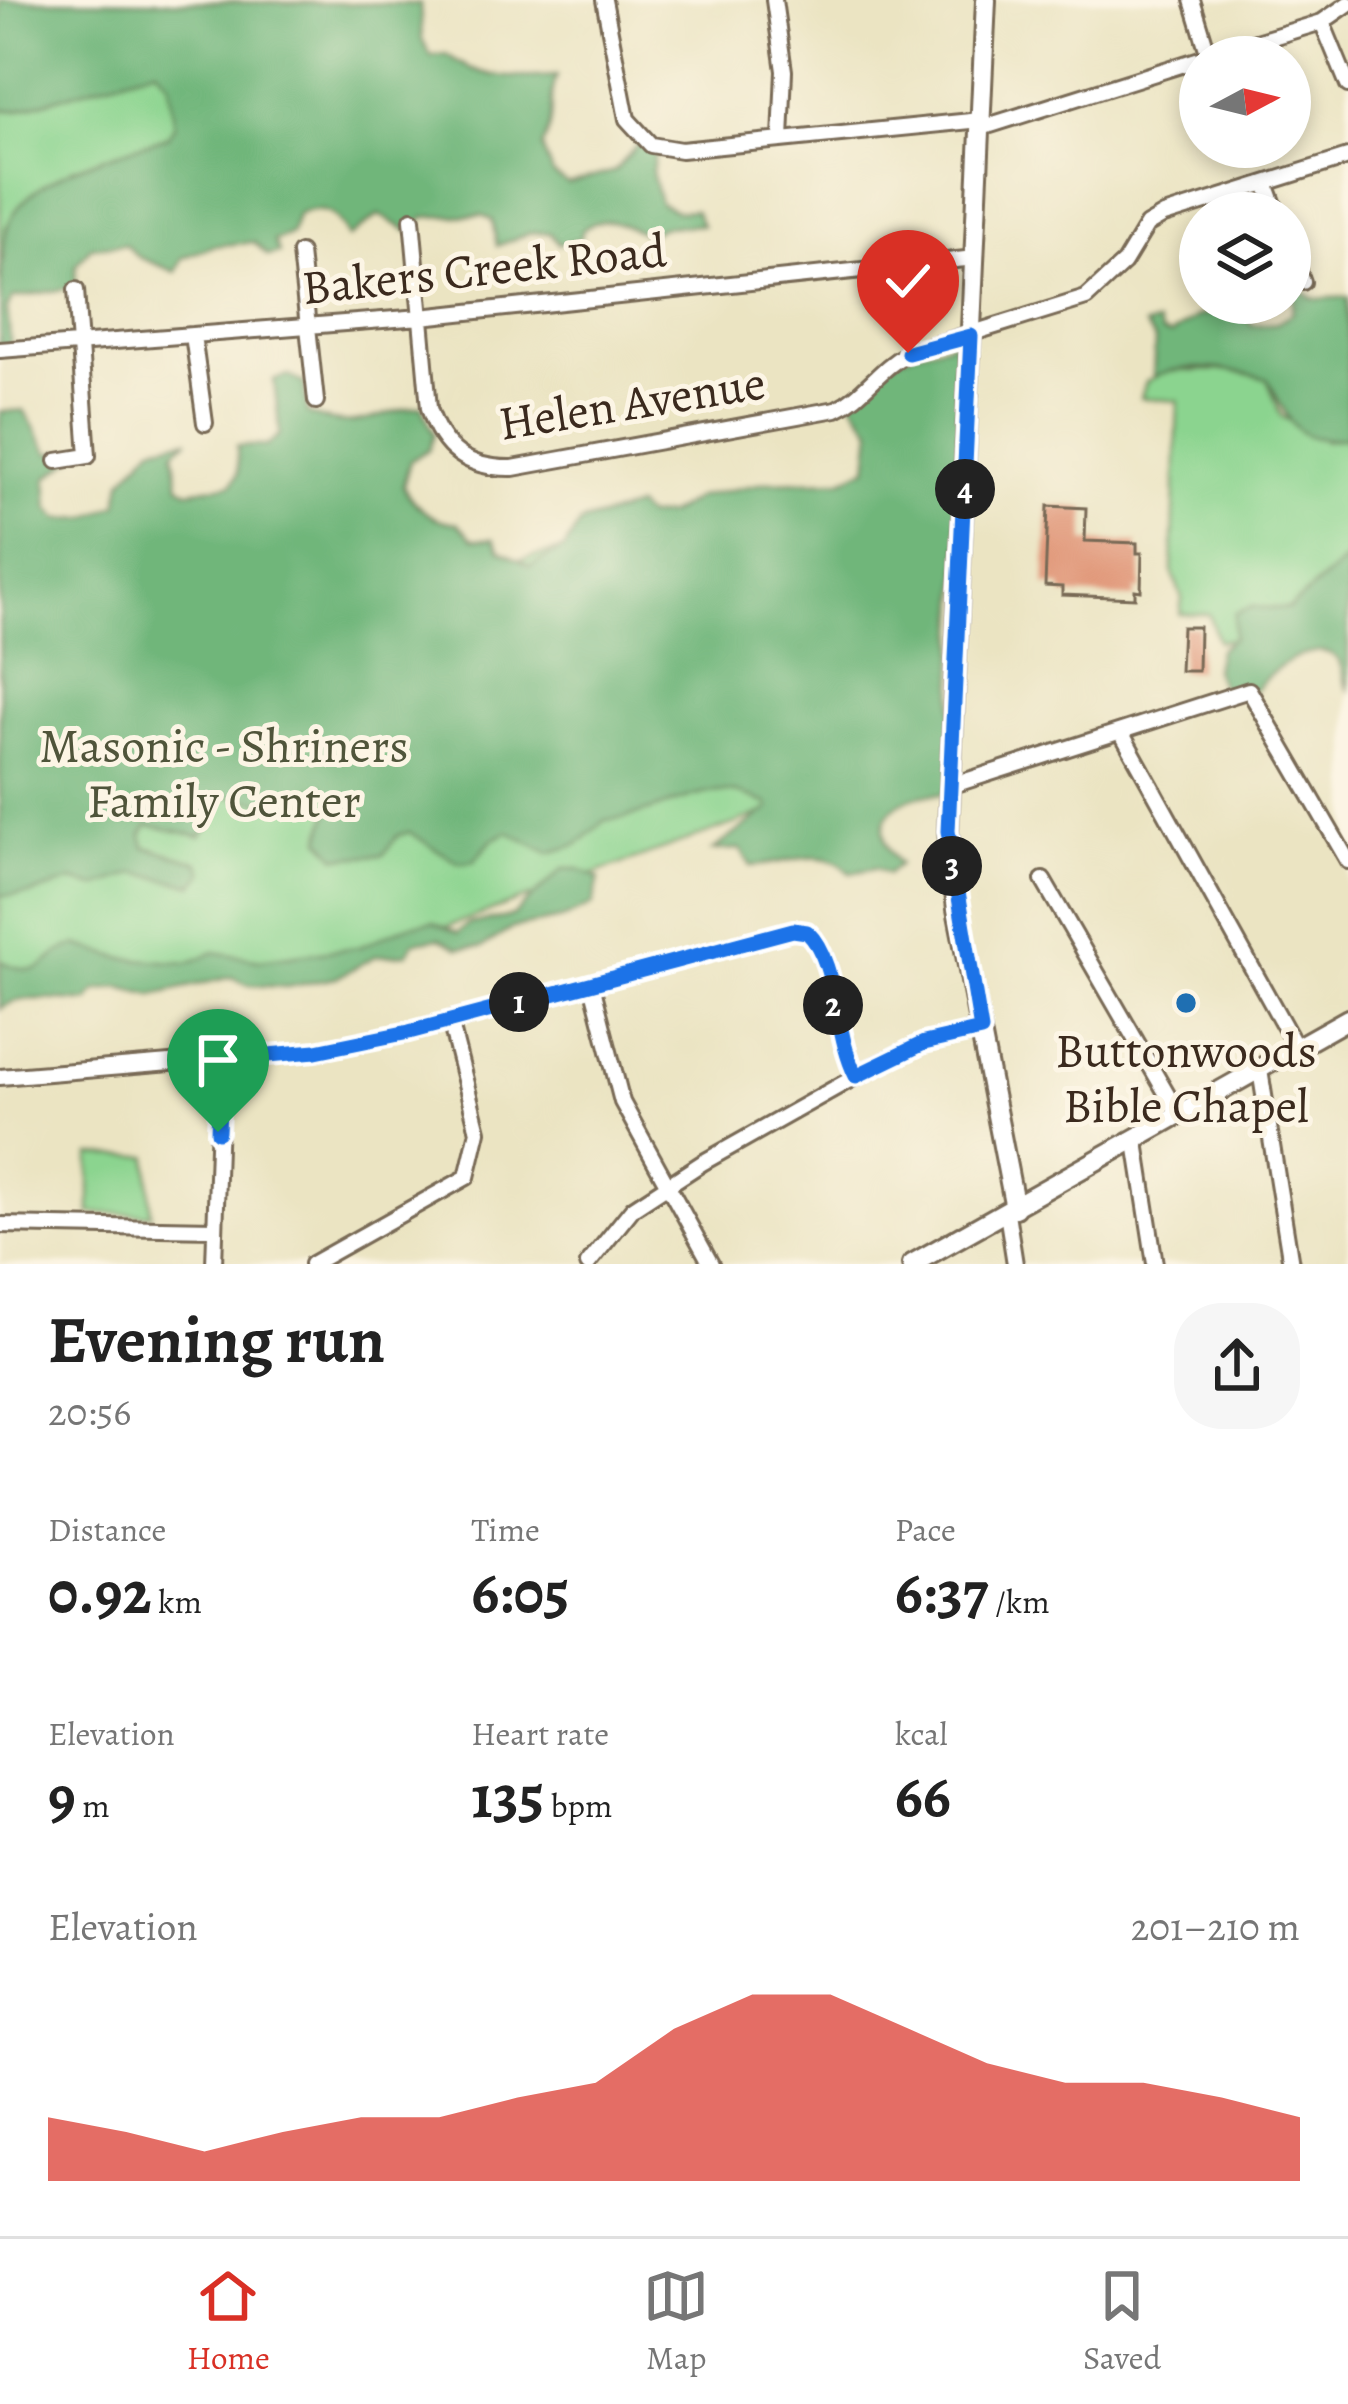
<!DOCTYPE html>
<html lang="en">
<head>
<meta charset="utf-8">
<style>
  body { margin:0; font-family:Alegreya,serif; background:#f6f6f6; color:#222; height:100vh; display:flex; flex-direction:column; font-size:45px; white-space:nowrap }
  * { box-sizing:border-box; margin:0 }
  p { font-size:39px; color:#767676 }
  .icon { flex:none; width:66px; height:66px; fill:none; stroke:currentColor; stroke-width:2; stroke-linecap:round; stroke-linejoin:round }
  .map { position:relative; height:1264px; overflow:hidden }
  .panel { display:flex; flex-direction:column; background:#fff; flex:1 }
  .panel>* { flex:none }
  .needle { width:78px; rotate:83deg }
  .fabs { position:absolute; left:1179px; top:36px; display:grid; gap:24px }
  .fabs a { display:grid; place-items:center; width:132px; height:132px; border-radius:50%; background:#fff; box-shadow:0 6px 18px #0003; font-size:60px }
  .pin { position:absolute; display:grid; place-items:center; width:102px; height:102px; color:#fff; margin:-123px -51px; border-radius:50% 50% 50% 0; rotate:-45deg; box-shadow:0 0 12px #0007 }
  .pin .icon { rotate:45deg }
  .km { position:absolute; width:60px; height:60px; margin:-30px; border-radius:50%; background:#222; color:#fff; font-size:33px; line-height:60px; text-align:center }
  .round { display:grid; place-items:center; flex:none; width:126px; height:126px; border-radius:48px; background:#f6f6f6 }
  .overview { display:flex; align-items:center; justify-content:space-between; height:204px; padding:0 48px }
  h1 { font-size:66px; font-weight:600; line-height:90px }
  .stats { display:grid; grid-template-columns:repeat(3,1fr); gap:18px; height:204px; padding:12px 48px }
  .stats div { display:grid; align-content:center }
  .stats b { font-size:60px; font-weight:600 }
  .stats small { font-size:33px; font-weight:400 }
  .stats p { font-size:33px }
  .chart { height:336px; padding:24px 48px }
  .chart p { display:flex; justify-content:space-between }
  .chart svg { width:100%; height:216px; margin-top:12px; fill:#d93025; opacity:.7 }
  .tabs { display:flex; justify-content:space-around; align-items:center; height:168px; border-top:3px solid #e0e0e0; background:#fff; font-size:33px; color:#767676 }
  .tabs a { display:grid; justify-items:center; gap:6px }
  .tabs .on { color:#d93025 }
  .map>svg:first-child { display:block }
</style>
</head>
<body>
<div class="map">
<svg width="1348" height="1264" viewBox="0 0 1348 1264">
  <rect width="100%" height="100%" fill="#fcf5e5"/>
  <filter id="ink" filterUnits="userSpaceOnUse"><feTurbulence type="fractalNoise" baseFrequency=".00833" numOctaves="2"/><feDisplacementMap in="SourceGraphic" scale="24" xChannelSelector="R" yChannelSelector="G"/><feConvolveMatrix kernelMatrix="1 2 1 2 8 2 1 2 1" color-interpolation-filters="sRGB"/></filter>
  <filter id="wash" filterUnits="userSpaceOnUse"><feTurbulence type="fractalNoise" baseFrequency=".004" numOctaves="4" result="noise"/><feDisplacementMap in="SourceGraphic" scale="48" xChannelSelector="R" yChannelSelector="G"/><feGaussianBlur stdDeviation="2.7" result="paint"/><feColorMatrix in="noise" values="0 0 0 0 0 0 0 0 0 0 0 0 0 0 0 0 0 1.4 0 .05"/><feComposite in="paint" operator="in"/></filter>
  <g filter="url(#wash)">
    <rect width="100%" height="100%" fill="#ebe4c2"/>
    <path fill="#8bd48f" stroke="#637f56" stroke-width="3" d="M 156,67 L 169,83 L 175,126 L 167,137 L 72,169 L 6,227 L 0,282 L 0,110 L 18,110 Z
      M 1238,370 L 1267,379 L 1281,416 L 1325,441 L 1348,437 L 1348,558 L 1289,609 L 1252,607 L 1233,639 L 1218,641 L 1209,614 L 1180,614 L 1182,598 L 1172,571 L 1178,401 L 1141,398 L 1146,382 L 1166,371 Z
      M 956,461 L 940,750 L 329,969 L 0,996 L 0,542 L 434,579 Z
      M 90,1155 L 148,1156 L 151,1214 L 90,1213 Z"/>
    <path fill="#70b67a" stroke="#56704c" stroke-width="3" d="M 0,0 L 420,4 L 422,39 L 431,56 L 446,54 C 481,80 514,79 557,76 C 546,103 559,115 542,147 L 552,174 L 568,184 L 615,171 L 639,143 L 655,152 L 652,172 L 660,203 L 676,211 L 695,210 L 702,225 L 661,227 L 648,235 C 625,226 608,212 583,229 L 580,239 L 559,244 L 550,233 L 532,232 L 497,246 L 492,220 L 482,215 L 424,217 L 410,232 L 379,215 L 348,238 C 336,213 325,204 297,215 L 291,235 L 274,241 L 279,253 L 268,256 L 254,242 L 213,246 L 182,258 L 176,272 L 138,257 L 125,244 L 91,247 L 76,265 L 75,287 L 13,298 L 7,308 L 11,351 L 0,353 C 0,325 0,248 8,225 C 28,173 120,153 167,137 L 175,126 L 169,83 L 156,68 L 18,110 L 0,110 Z
      M 1295,285 L 1314,299 L 1348,297 L 1348,437 C 1290,447 1290,417 1267,379 C 1234,369 1185,361 1153,377 L 1155,340 L 1145,326 L 1158,323 L 1162,333 L 1171,335 L 1198,316 L 1240,309 L 1252,325 L 1277,323 L 1292,313 Z
      M 969,338 L 949,795 C 903,788 860,819 899,864 L 888,874 L 876,868 L 850,873 C 825,843 782,866 751,866 L 740,849 L 713,850 L 770,808 L 767,803 C 755,799 741,793 729,792 C 696,788 644,819 605,820 L 577,845 L 549,853 L 508,832 L 492,840 L 474,861 L 459,863 L 409,832 L 398,835 L 383,855 L 337,857 L 321,839 L 333,798 L 322,785 L 275,805 L 219,794 L 213,821 L 200,836 L 148,825 L 142,835 L 145,847 L 199,862 L 204,873 L 194,885 L 136,873 L 96,887 L 72,881 L 31,894 L 0,896 L 0,412 L 24,410 L 49,453 L 85,450 L 47,478 L 49,508 L 59,519 L 87,518 L 118,504 L 122,481 L 153,446 L 189,439 L 174,451 L 179,485 L 189,491 L 232,484 L 238,474 L 237,446 L 267,446 L 280,434 L 274,380 L 289,376 L 304,383 L 307,413 C 358,435 372,413 422,406 L 434,435 L 429,449 L 410,461 L 403,486 C 415,508 432,521 457,523 L 473,539 L 494,539 L 500,550 L 530,566 L 564,549 L 580,523 L 636,507 L 645,516 L 668,515 L 698,497 L 768,482 L 842,480 L 868,467 L 872,429 L 851,400 C 883,352 917,352 969,338 Z
      M 1348,558 L 1348,689 C 1342,681 1344,671 1339,662 C 1321,632 1265,674 1254,691 L 1225,696 L 1214,669 L 1218,650 L 1233,638 L 1235,613 L 1252,607 L 1289,609 Z
      M 579,869 L 599,878 L 593,905 L 562,919 L 513,928 L 482,947 L 458,948 L 440,938 L 414,942 L 407,954 L 376,956 L 336,978 L 287,987 L 249,985 L 231,977 L 153,995 L 119,987 L 96,991 L 88,1001 C 61,1003 23,991 0,1009 L 0,961 C 52,983 36,957 76,945 L 122,958 L 188,963 L 215,952 L 260,960 L 359,947 L 409,925 L 433,922 L 458,933 L 468,924 L 513,916 L 563,869 Z"/>
    <g id="blocks">
      <path fill="#de8e6e" d="M 1048,506 L 1086,508 L 1085,541 L 1137,543 L 1137,553 L 1142,553 L 1141,591 L 1135,590 L 1135,598 L 1062,595 L 1062,587 L 1045,586 Z
        M 1182,627 L 1199,627 L 1198,671 L 1180,671 Z"/>
    </g>
  </g>
  <g filter="url(#ink)">
    <use href="#blocks" fill-opacity="0" stroke="#796b57" stroke-width="3"/>
    <g fill="none" stroke-linecap="round" stroke-linejoin="round">
      <defs>
        <path id="minor" d="M 604,0 L 627,119 L 651,145 L 681,150 L 981,120
          M 774,0 L 784,71 L 781,139
          M 1192,0 L 1209,56
          M 1322,22 L 1348,85
          M 1206,57 L 1322,22 L 1348,4
          M 981,128 L 1200,59
          M 1267,186 L 1277,213
          M 412,219 L 429,408 C 442,450 468,469 513,468 L 836,409 C 864,396 878,369 908,353 L 1086,298 L 1124,263 L 1147,225 L 1164,215 L 1348,157
          M 1290,247 L 1303,282
          M 300,253 L 316,401
          M 193,335 L 205,423
          M 0,350 L 421,317 L 975,258
          M 57,461 L 88,456 L 76,290
          M 1121,732 L 1297,1049
          M 950,786 L 1249,690 L 1348,861
          M 1043,880 L 1180,1117
          M 592,985 L 622,1102 L 711,1264
          M 1260,1070 L 1291,1264
          M 0,1077 L 316,1051 L 409,1032 L 793,930 L 807,932 C 838,962 834,1034 856,1077
          M 1136,1142 L 1155,1264
          M 1007,1213 L 1015,1264
          M 0,1225 L 214,1229
          M 214,1264 L 221,1059
          M 312,1264 L 467,1177 L 478,1131 L 450,1021
          M 588,1264 L 633,1208 L 702,1163 L 878,1064 L 924,1043 L 981,1030"/>
        <path id="tertiary" d="M 986,0 L 948,831 L 957,909 L 1015,1208
          M 912,1264 L 1348,1019"/>
      </defs>
      <use href="#minor" stroke="#796b57" stroke-width="20"/>
      <use href="#tertiary" stroke="#796b57" stroke-width="24"/>
      <use href="#minor" stroke="#fff" stroke-width="14"/>
      <use href="#tertiary" stroke="#fff" stroke-width="18"/>
    </g>
  </g>
  <g fill="none" stroke-linecap="round" stroke-linejoin="round" filter="url(#ink)">
    <defs>
      <path id="route" d="M 218,1132 L 221,1059 L 316,1051 L 409,1032 L 793,930 L 807,932 C 838,961 834,1034 856,1076 L 924,1043 L 981,1030 L 948,831 L 971,336 L 908,353"/>
    </defs>
    <use href="#route" stroke="#fff" stroke-width="24"/>
    <use href="#route" stroke="#1a73e8" stroke-width="15"/>
  </g>
  <circle fill="#1f6fb2" stroke="#fcf5e5" stroke-width="4.5" cx="1186" cy="1003" r="12"/>
  <g text-anchor="middle" dominant-baseline="central" stroke-width="10" stroke-linejoin="round" paint-order="stroke">
    <g font-size="48" fill="#3b2a1e" stroke="#fcf5e5">
      <text transform="translate(484 269) rotate(-6)">Bakers Creek Road</text>
      <text transform="translate(632 403) rotate(-9)">Helen Avenue</text>
    </g>
    <g font-size="48" fill="#4f543a" stroke="#fcf5e5">
      <text x="224" y="746">Masonic - Shriners<tspan x="224" dy="55">Family Center</tspan></text>
    </g>
    <g font-size="48" fill="#3b2a1e" stroke="#fcf5e5">
      <text x="1186" y="1051">Buttonwoods<tspan x="1186" dy="55">Bible Chapel</tspan></text>
    </g>
  </g>
</svg>
<div class="fabs">
<a><svg class="needle" viewBox="-14 -14 28 28"><path d="M0-13l5 13h-10z" fill="#e53935"/><path d="M0 13l5-13h-10z" fill="#767676"/></svg></a>
<a><svg class="icon" aria-label="layers" viewBox="0 0 24 24"><path d="M12 4l9 5-9 5-9-5zM3 14l9 5 9-5"/></svg></a>
</div>
<div class="pin" style="left:218px;top:1132px;background:#1e9e55"><svg class="icon" aria-label="arrive" viewBox="0 0 24 24"><path d="M6 21V4h12l-3 4 3 4H6"/></svg></div>
<div class="pin" style="left:908px;top:353px;background:#d93025"><svg class="icon" aria-label="check" viewBox="0 0 24 24"><path d="M5 12l5 5 9-10"/></svg></div>
<b class="km" style="left:519px;top:1002px">1</b>
<b class="km" style="left:833px;top:1005px">2</b>
<b class="km" style="left:952px;top:866px">3</b>
<b class="km" style="left:965px;top:489px">4</b>
</div>
<section class="panel">
<div class="overview"><div><h1>Evening run</h1><p>20:56</p></div><a class="round"><svg class="icon" aria-label="share" viewBox="0 0 24 24"><path d="M12 15V3M7 8l5-5 5 5M5 13v7h14v-7"/></svg></a></div>
<div class="stats">
<div><p>Distance</p><b>0.92<small> km</small></b></div>
<div><p>Time</p><b>6:05</b></div>
<div><p>Pace</p><b>6:37<small> /km</small></b></div>
</div>
<div class="stats">
<div><p>Elevation</p><b>9<small> m</small></b></div>
<div><p>Heart rate</p><b>135<small> bpm</small></b></div>
<div><p>kcal</p><b>66</b></div>
</div>
<div class="chart"><p><span>Elevation</span>201–210 m</p>
<svg viewBox="0 0 160 44" preserveAspectRatio="none"><path d="M0 44V31L10 34L20 38L30 34L40 31L50 31L60 27L70 24L80 13L90 6L100 6L110 13L120 20L130 24L140 24L150 27L160 31V44z"/></svg>
</div>
</section>
<nav class="tabs">
<a class="on"><svg class="icon" aria-label="home" viewBox="0 0 24 24"><path d="M3 11l9-7 9 7M6 9v11h12V9"/></svg>Home</a>
<a><svg class="icon" aria-label="map" viewBox="0 0 24 24"><path d="M3 6l6-2 6 2 6-2v14l-6 2-6-2-6 2zM9 4v14M15 6v14"/></svg>Map</a>
<a><svg class="icon" aria-label="saved" viewBox="0 0 24 24"><path d="M7 4h10v16l-5-4-5 4z"/></svg>Saved</a>
</nav>
</body>
</html>
